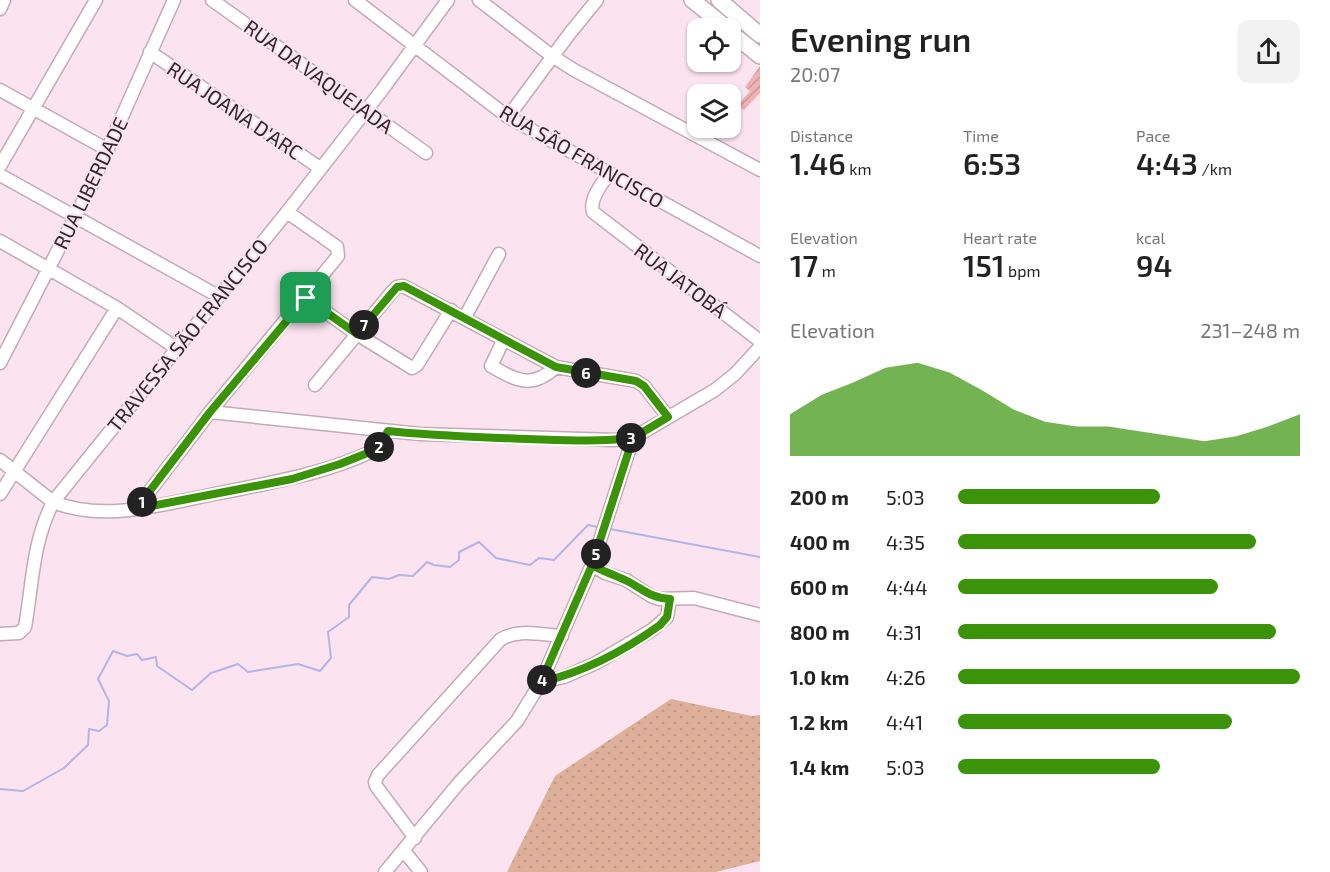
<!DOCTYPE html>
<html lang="en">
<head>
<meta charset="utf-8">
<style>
  body { margin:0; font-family:"Exo 2",sans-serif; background:#f2f2f2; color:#222; height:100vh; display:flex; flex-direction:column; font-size:22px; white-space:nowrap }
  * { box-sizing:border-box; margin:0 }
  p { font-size:20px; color:#767676 }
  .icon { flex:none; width:33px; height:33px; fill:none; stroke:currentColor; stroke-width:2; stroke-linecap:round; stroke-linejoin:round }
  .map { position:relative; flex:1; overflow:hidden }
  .side { display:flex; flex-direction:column; background:#fff; width:570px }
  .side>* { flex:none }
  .controls { position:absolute; left:687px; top:18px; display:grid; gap:12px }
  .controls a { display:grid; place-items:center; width:54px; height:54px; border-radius:12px; background:#fff; box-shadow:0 2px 4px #0004; font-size:30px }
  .pin { position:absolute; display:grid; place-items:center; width:51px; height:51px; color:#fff; margin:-26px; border-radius:12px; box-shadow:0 3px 9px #0006 }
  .km { position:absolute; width:30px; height:30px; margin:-15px; border-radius:50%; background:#222; color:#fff; font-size:16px; line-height:30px; text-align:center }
  .round { display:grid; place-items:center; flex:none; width:63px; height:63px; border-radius:12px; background:#f2f2f2 }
  .headline { display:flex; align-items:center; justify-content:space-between; height:102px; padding:0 30px }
  h1 { font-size:33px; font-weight:600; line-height:45px }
  .stats { display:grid; grid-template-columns:repeat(3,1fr); gap:9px; height:102px; padding:6px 30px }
  .stats div { display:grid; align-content:center }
  .stats b { font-size:30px; font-weight:600 }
  .stats small { font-size:16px; font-weight:400 }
  .stats p { font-size:16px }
  .chart { height:168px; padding:12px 30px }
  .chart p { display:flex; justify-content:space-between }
  .chart svg { width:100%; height:108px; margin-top:6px; fill:#3a9308; opacity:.7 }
  ul { padding:0 30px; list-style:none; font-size:20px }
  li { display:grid; grid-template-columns:96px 72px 1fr; align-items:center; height:45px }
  li i { height:15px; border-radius:8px; background:#3a9308 }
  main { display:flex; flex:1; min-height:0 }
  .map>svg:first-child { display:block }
</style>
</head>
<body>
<main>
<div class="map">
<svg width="760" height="872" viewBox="0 0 760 872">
  <defs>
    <pattern id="grass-dots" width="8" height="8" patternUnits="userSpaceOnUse" patternTransform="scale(1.5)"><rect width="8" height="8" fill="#deb09a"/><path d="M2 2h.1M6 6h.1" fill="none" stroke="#bf9785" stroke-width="1.8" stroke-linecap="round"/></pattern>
    <pattern id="building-hatch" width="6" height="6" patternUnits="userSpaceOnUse" patternTransform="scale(1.5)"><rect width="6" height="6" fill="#edb1b3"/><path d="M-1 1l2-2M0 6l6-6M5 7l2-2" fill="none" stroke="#cc989a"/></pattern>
  </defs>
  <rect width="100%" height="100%" fill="#fbe3ef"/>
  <path fill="url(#grass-dots)" d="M 671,699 L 752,716 L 760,715 L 760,861 L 716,872 L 507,872 L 555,776 Z"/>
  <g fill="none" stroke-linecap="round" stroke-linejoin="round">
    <path stroke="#b4b4e7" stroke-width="2" d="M 610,529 L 760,557
      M 0,789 L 23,791 L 64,768 L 88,745 L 89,729 L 99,731 L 107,725 L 109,701 L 98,679 L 113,651 L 127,656 L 137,654 L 142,660 L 156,657 L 157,666 L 192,690 L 211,673 L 238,664 L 248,672 L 298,664 L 320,671 L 331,658 L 328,632 L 349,617 L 349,605 L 372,577 L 389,579 L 399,575 L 413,576 L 427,562 L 434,565 L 450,567 L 459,560 L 459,552 L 479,542 L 496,558 L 530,565 L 539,558 L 554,560 L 588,525 L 598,527"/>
  </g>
  <path fill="url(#building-hatch)" d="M 760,66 L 760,93 L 744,110 L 737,106 L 750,91 L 745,87 Z"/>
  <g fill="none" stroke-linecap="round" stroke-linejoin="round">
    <defs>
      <path id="minor" d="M 212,0 L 426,153
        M 355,0 L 508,117 L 760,256
        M 479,0 L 552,56 L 574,70 L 760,170
        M 0,9 L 4,0
        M 150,52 L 320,168
        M 0,90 L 108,150
        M 508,117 L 570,33 L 597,0
        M 0,166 L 96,0
        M 609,173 C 602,184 589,199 593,212 L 760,341
        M 0,175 L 218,296
        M 0,241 L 117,308 L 176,348
        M 306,298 L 357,334 L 412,368 L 417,365 L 451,310
        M 465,317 L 499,254
        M 503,341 L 491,366 C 516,380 531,390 556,367
        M 0,363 L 92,184 L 174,0
        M 315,385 L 391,293 L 397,287 L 403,286 L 556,367 L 636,381 L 644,386 L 668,417
        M 210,412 L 420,434 L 615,440 L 633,438 L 715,390 L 735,374 L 760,347
        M 633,438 L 592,565 L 605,573 L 626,580 L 651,596 L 659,599 L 694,598 L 760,615
        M 0,460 L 53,502 C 106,523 166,503 220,493 C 273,482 325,474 375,450 L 382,442 L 388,431
        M 0,494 L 117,308
        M 136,509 L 210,412 L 338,256 L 337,247 L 287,212
        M 0,634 L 19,633 L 25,627 C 33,582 32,544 53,502 L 287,212 L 382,90 L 448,0
        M 541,682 L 564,677 L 596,663 L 652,630 L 667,617 L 670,599
        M 415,838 L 376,786 L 375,782 L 378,775 L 500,640 C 517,628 542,635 562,636
        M 404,851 L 421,872
        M 385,872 L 458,784 L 517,721 L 541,682 L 592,565"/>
      <path id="major" d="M 692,0 L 727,28
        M 719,0 L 760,35
        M 730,32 L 760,56"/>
    </defs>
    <use href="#minor" stroke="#c1abb6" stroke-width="15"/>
    <use href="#major" stroke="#c1abb6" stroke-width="18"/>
    <use href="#minor" stroke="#fff" stroke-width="12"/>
    <use href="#major" stroke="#fff" stroke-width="15"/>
  </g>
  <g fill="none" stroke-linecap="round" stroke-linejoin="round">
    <defs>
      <path id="route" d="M 306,298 L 210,412 L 136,509 L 292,479 L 340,464 L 375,450 L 382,442 L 388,431 C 434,436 480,437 527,439 C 562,440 598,442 633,438 L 592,565 L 541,682 C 584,672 624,651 660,625 L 667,617 L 670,599 C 650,598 643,589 627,581 C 615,575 604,572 592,565 L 633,438 L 668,417 L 644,386 L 636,381 L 556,367 L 404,286 L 397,287 L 357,334 L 306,298"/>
    </defs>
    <use href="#route" stroke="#fff" stroke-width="12"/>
    <use href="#route" stroke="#3a9308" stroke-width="8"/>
  </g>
  <g text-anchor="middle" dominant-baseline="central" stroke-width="4.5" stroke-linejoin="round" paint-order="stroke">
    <g font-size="20" fill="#2e262a" stroke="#fbe3ef">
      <text transform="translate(319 76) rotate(36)">RUA DA VAQUEJADA</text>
      <text transform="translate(235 110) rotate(34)">RUA JOANA D'ARC</text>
      <text transform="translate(582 156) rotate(30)">RUA SÃO FRANCISCO</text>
      <text transform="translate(90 183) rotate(-64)">RUA LIBERDADE</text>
      <text transform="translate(681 280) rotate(37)">RUA JATOBÁ</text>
      <text transform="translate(187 335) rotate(-51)">TRAVESSA SÃO FRANCISCO</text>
    </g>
  </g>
</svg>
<div class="controls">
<a><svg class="icon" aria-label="locate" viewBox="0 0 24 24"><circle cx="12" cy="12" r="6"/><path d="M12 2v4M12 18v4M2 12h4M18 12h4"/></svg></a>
<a><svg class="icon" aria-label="layers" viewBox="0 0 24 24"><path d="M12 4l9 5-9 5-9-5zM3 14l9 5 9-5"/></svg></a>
</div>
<div class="pin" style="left:306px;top:298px;background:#1e9e55"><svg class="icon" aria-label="arrive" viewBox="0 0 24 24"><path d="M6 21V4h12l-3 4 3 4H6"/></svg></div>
<b class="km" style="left:142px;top:502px">1</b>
<b class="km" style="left:379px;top:447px">2</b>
<b class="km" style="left:631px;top:438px">3</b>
<b class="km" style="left:542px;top:680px">4</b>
<b class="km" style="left:596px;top:554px">5</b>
<b class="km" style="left:586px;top:373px">6</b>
<b class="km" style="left:364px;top:325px">7</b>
</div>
<section class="side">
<div class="headline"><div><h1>Evening run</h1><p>20:07</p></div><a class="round"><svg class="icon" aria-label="share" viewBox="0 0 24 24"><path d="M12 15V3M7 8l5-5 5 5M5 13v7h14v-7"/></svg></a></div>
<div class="stats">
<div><p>Distance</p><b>1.46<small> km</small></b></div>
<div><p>Time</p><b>6:53</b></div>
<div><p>Pace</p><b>4:43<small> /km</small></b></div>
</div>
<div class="stats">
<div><p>Elevation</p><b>17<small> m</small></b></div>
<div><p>Heart rate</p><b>151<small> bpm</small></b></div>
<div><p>kcal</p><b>94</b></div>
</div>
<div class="chart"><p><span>Elevation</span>231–248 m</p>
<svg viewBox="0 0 160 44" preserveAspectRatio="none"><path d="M0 44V27L10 19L20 14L30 8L40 6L50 10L60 17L70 25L80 30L90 32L100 32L110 34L120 36L130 38L140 36L150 32L160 27V44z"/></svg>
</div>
<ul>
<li><b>200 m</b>5:03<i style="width:59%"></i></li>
<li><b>400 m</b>4:35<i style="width:87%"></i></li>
<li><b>600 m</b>4:44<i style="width:76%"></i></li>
<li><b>800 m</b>4:31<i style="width:93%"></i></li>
<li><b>1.0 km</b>4:26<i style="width:100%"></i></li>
<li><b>1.2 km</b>4:41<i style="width:80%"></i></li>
<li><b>1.4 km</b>5:03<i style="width:59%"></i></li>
</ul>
</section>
</main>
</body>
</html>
